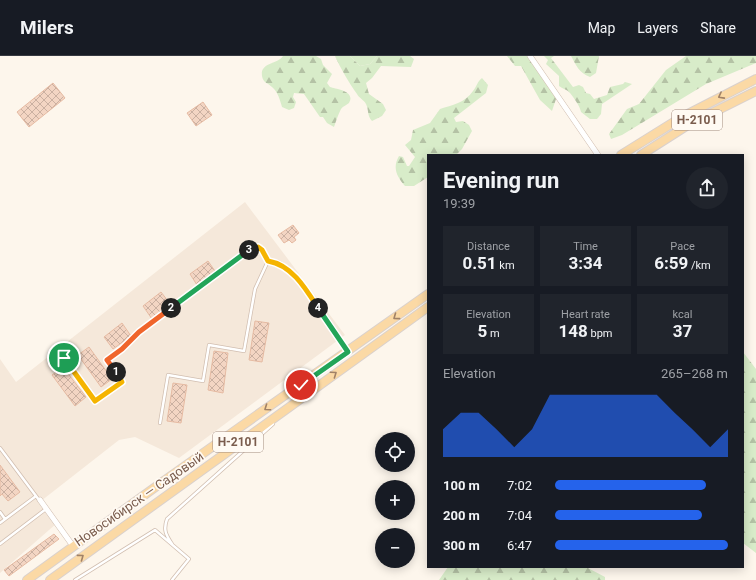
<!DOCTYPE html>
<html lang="en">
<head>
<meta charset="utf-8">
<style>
  body { margin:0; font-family:Roboto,sans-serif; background:#20242c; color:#f1f3f6; height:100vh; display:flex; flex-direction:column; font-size:15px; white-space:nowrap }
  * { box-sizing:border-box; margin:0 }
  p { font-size:13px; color:#9ea1a6 }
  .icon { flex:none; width:22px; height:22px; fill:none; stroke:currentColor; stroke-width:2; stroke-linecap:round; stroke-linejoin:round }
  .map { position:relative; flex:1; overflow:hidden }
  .details { position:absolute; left:427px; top:98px; width:317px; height:414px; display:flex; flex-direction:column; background:#171b24; border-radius:0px; box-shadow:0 2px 10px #0003 }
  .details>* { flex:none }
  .fabs { position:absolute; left:375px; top:376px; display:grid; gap:8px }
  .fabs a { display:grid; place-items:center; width:40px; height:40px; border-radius:50%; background:#171b24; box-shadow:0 2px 10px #0003; font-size:20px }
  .pin { position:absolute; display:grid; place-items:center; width:34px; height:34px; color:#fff; margin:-17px; border:2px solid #fff; border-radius:50%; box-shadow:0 1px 4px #0007 }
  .km { position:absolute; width:20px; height:20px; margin:-10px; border-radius:50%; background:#222; color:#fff; font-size:11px; line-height:20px; text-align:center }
  .round { display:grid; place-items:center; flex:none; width:42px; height:42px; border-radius:21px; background:#20242c }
  .summary { display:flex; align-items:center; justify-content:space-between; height:68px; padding:0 16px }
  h1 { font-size:22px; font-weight:700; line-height:30px }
  .figures { display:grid; grid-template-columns:repeat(3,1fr); gap:6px; height:68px; padding:4px 16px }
  .figures div { display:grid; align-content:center; border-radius:0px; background:#20242c; text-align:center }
  .figures b { font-size:17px; font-weight:700 }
  .figures small { font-size:11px; font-weight:400 }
  .figures p { font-size:11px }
  .chart { height:112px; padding:8px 16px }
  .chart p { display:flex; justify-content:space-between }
  .chart svg { width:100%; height:72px; margin-top:4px; fill:#2563eb; opacity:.7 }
  ul { padding:0 16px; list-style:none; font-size:13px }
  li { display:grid; grid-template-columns:64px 48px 1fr; align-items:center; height:30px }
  li i { height:10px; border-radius:5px; background:#2563eb }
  header { display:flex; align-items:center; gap:24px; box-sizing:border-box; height:56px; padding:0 20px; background:#171b24; border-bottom:1px solid #363941 }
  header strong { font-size:19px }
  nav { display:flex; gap:22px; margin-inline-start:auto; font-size:14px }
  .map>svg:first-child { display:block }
</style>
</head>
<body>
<header>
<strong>Milers</strong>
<nav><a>Map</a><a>Layers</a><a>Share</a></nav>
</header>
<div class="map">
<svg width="756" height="524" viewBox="0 0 756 524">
  <defs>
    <pattern id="forest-firs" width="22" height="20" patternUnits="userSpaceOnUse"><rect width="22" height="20" fill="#d8ecc9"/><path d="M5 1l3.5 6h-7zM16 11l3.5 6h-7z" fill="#b4c2a5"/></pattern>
    <pattern id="building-cross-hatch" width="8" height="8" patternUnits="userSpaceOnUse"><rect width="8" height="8" fill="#f3d5c3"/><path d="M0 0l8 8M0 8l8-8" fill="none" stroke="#cab0a1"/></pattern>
  </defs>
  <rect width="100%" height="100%" fill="#fdf6ec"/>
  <path fill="#f5e8da" d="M 245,146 L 345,279 L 179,402 L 135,381 L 119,384 L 41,445 L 57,467 L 0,517 L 0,303 L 16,326 Z"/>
  <path fill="#d8ecc9" d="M 350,0 L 377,0 L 370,8 L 360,10 Z"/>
  <path fill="url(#forest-firs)" d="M 283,0 L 316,0 L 321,3 L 323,9 L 332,18 L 327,27 L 330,31 C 336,33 356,35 349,47 C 347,49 343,50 341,53 C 338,59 336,65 334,71 L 327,67 L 323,61 L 320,61 L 304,38 L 294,37 L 293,41 L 296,46 L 294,52 L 289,54 L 282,51 C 280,44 278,36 272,31 C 268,27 263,27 262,20 C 260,6 277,9 283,0 Z
    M 335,0 L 350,0 L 360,10 L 370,8 L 377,0 L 410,0 L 414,3 L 411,11 L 381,10 L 372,22 L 366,27 L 369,38 L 383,48 L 386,54 L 382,60 L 372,65 C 367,60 369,54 366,48 C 364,44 359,42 357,38 C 349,27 341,13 335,0 Z
    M 507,0 L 527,0 L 532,5 L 557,40 L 552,55 L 540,44 L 521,10 L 515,10 Z
    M 544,0 L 554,0 L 551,2 L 573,31 L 579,29 L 583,31 L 586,37 L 590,38 L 594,43 L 607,39 L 610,31 L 623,28 L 625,26 L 632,28 L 602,48 L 601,58 L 597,63 L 590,63 L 581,56 C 580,50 574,42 570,37 C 568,34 563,33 559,30 L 559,20 L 546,8 L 548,4 Z
    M 571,0 L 599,0 L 596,17 L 590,21 C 579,17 576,9 571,0 Z
    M 686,0 L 756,0 L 756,7 L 706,28 L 622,79 L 611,83 L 609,78 L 627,53 L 639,48 L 666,14 Z
    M 482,22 L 488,29 L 486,37 L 454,62 L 456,66 L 463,65 L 469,69 L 472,75 L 462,93 L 456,99 L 428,99 L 428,121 L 414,130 L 405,130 C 397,121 392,112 399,100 L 403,101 L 407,110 L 409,110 L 415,101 L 405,89 L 411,84 L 413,74 L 430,67 L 440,53 C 452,49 465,47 473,35 C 477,30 477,26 482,22 Z
    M 743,296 L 756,313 L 756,497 L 743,487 Z
    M 448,511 L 586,511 L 605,521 L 605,524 L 439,524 Z"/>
  <path fill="url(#building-cross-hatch)" stroke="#e6bba3" d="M 53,27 L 65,42 L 29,71 L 17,56 Z
    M 203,46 L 212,59 L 196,70 L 187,57 Z
    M 293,169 L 299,177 L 294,181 L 296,184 L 292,187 L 289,184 L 284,187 L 278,179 Z
    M 208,205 L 215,215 L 197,229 L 190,218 Z
    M 161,236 L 171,249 L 152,263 L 143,250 Z
    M 255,265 L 269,267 L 262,306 L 249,304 Z
    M 122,267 L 131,280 L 113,293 L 104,281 Z
    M 89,291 L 112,323 L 101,331 L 78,299 Z
    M 214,295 L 228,297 L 223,337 L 208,334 Z
    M 63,311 L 86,341 L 75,350 L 52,319 Z
    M 173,327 L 187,329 L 181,367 L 167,365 Z
    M 0,409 L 20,436 L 8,445 L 2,438 L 0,440 Z
    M 54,478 L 59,483 L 9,520 L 4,514 Z"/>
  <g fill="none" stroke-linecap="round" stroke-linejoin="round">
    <defs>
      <path id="service" d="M 64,302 L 95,345 L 122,326 L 107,304 L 122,293 L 139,276 L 250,193 L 258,191 L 262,194 L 268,205 L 255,233 L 244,295 L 209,289 L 203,325 L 168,319 L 160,367
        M 0,392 L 39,444
        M 0,456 L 5,463
        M 0,467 L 36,440
        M 0,488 L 46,453
        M 172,488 C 166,479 163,474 167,463 L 273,368
        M 75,524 L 155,474 L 189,503 L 172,524"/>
      <path id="minor" d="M 530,0 L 598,99
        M 268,205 C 276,206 282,208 288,213 C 306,228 334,275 348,296
        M 40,444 L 73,490"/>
      <path id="primary" d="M 621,99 L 682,61 L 756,23
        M 641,99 L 688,69 L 756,35
        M 27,524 L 161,427 L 428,238
        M 50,524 L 428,251"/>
    </defs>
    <use href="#service" stroke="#d1beb0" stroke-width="4"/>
    <use href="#minor" stroke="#d1beb0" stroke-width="6"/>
    <use href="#primary" stroke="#dad1cd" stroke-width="10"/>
    <use href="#service" stroke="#fff" stroke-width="2.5"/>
    <use href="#minor" stroke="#fff" stroke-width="5"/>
    <use href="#primary" stroke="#fbd9a5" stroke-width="8"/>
  </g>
  <defs><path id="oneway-chevron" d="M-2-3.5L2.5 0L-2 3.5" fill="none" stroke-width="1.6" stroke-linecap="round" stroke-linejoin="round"/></defs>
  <g stroke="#a18267">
    <use href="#oneway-chevron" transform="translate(721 40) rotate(152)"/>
    <use href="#oneway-chevron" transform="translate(396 261) rotate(144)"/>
    <use href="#oneway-chevron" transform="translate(334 318) rotate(-35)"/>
    <use href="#oneway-chevron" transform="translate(267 352) rotate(145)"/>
    <use href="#oneway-chevron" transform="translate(81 501) rotate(-36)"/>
  </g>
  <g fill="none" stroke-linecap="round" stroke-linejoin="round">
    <defs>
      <path id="split-1" d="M 64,302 L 95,345 L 122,326 L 116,316"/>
      <path id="split-2" d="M 116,316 L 107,304 L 122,293 L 139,276 L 171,252"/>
      <path id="split-3" d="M 171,252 L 249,194"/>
      <path id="split-4" d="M 249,194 L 258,191 L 262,194 L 268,205 C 292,209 306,233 318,252"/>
      <path id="split-5" d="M 301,329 L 348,296 L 318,252"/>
    </defs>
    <use href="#split-1" stroke="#fff" stroke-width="8"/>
    <use href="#split-2" stroke="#fff" stroke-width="8"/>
    <use href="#split-3" stroke="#fff" stroke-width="8"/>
    <use href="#split-4" stroke="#fff" stroke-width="8"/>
    <use href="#split-5" stroke="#fff" stroke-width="8"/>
    <use href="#split-1" stroke="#f5b400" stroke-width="5"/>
    <use href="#split-2" stroke="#f0652b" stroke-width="5"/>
    <use href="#split-3" stroke="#22a559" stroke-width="5"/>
    <use href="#split-4" stroke="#f5b400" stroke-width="5"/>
    <use href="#split-5" stroke="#22a559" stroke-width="5"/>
  </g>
  <g text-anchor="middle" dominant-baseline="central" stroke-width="3.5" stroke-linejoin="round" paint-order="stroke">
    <g fill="#fffaf3" stroke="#a28b7f" stroke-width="1">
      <rect x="672" y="54" width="50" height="20" rx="3"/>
      <rect x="213" y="376" width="50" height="20" rx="3"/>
    </g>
    <g font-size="12" font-weight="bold" fill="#7a5c4d">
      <text x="697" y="64">Н-2101</text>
      <text x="238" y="386">Н-2101</text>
    </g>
    <g font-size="13" fill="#7a5c4d" stroke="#fffaf3">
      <text transform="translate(139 443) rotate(-35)">Новосибирск — Садовый</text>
    </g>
  </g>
</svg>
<div class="fabs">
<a><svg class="icon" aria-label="locate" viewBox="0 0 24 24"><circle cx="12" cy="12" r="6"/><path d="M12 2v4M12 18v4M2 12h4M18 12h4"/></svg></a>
<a>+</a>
<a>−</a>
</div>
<div class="pin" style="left:64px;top:302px;background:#1e9e55"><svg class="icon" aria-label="arrive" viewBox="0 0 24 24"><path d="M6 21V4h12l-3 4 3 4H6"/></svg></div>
<div class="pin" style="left:301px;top:329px;background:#d93025"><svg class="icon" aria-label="check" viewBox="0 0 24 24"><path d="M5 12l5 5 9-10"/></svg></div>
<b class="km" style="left:116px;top:316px">1</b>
<b class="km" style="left:171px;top:252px">2</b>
<b class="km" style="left:249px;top:194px">3</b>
<b class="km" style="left:318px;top:252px">4</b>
<section class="details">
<div class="summary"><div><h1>Evening run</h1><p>19:39</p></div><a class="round"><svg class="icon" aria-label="share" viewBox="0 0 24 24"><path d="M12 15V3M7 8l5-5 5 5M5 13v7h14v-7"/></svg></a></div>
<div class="figures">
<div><p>Distance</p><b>0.51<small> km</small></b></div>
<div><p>Time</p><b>3:34</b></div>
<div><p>Pace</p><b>6:59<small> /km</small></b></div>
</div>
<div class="figures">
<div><p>Elevation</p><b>5<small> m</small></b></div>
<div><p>Heart rate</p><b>148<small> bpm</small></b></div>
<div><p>kcal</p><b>37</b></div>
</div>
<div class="chart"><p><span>Elevation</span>265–268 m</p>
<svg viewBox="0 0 160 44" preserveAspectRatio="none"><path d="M0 44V27L10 17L20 17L30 27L40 38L50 27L60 6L70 6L80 6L90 6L100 6L110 6L120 6L130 17L140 27L150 38L160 27V44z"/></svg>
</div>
<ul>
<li><b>100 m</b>7:02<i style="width:87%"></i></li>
<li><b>200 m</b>7:04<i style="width:85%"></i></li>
<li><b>300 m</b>6:47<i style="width:100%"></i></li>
</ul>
</section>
</div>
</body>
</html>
